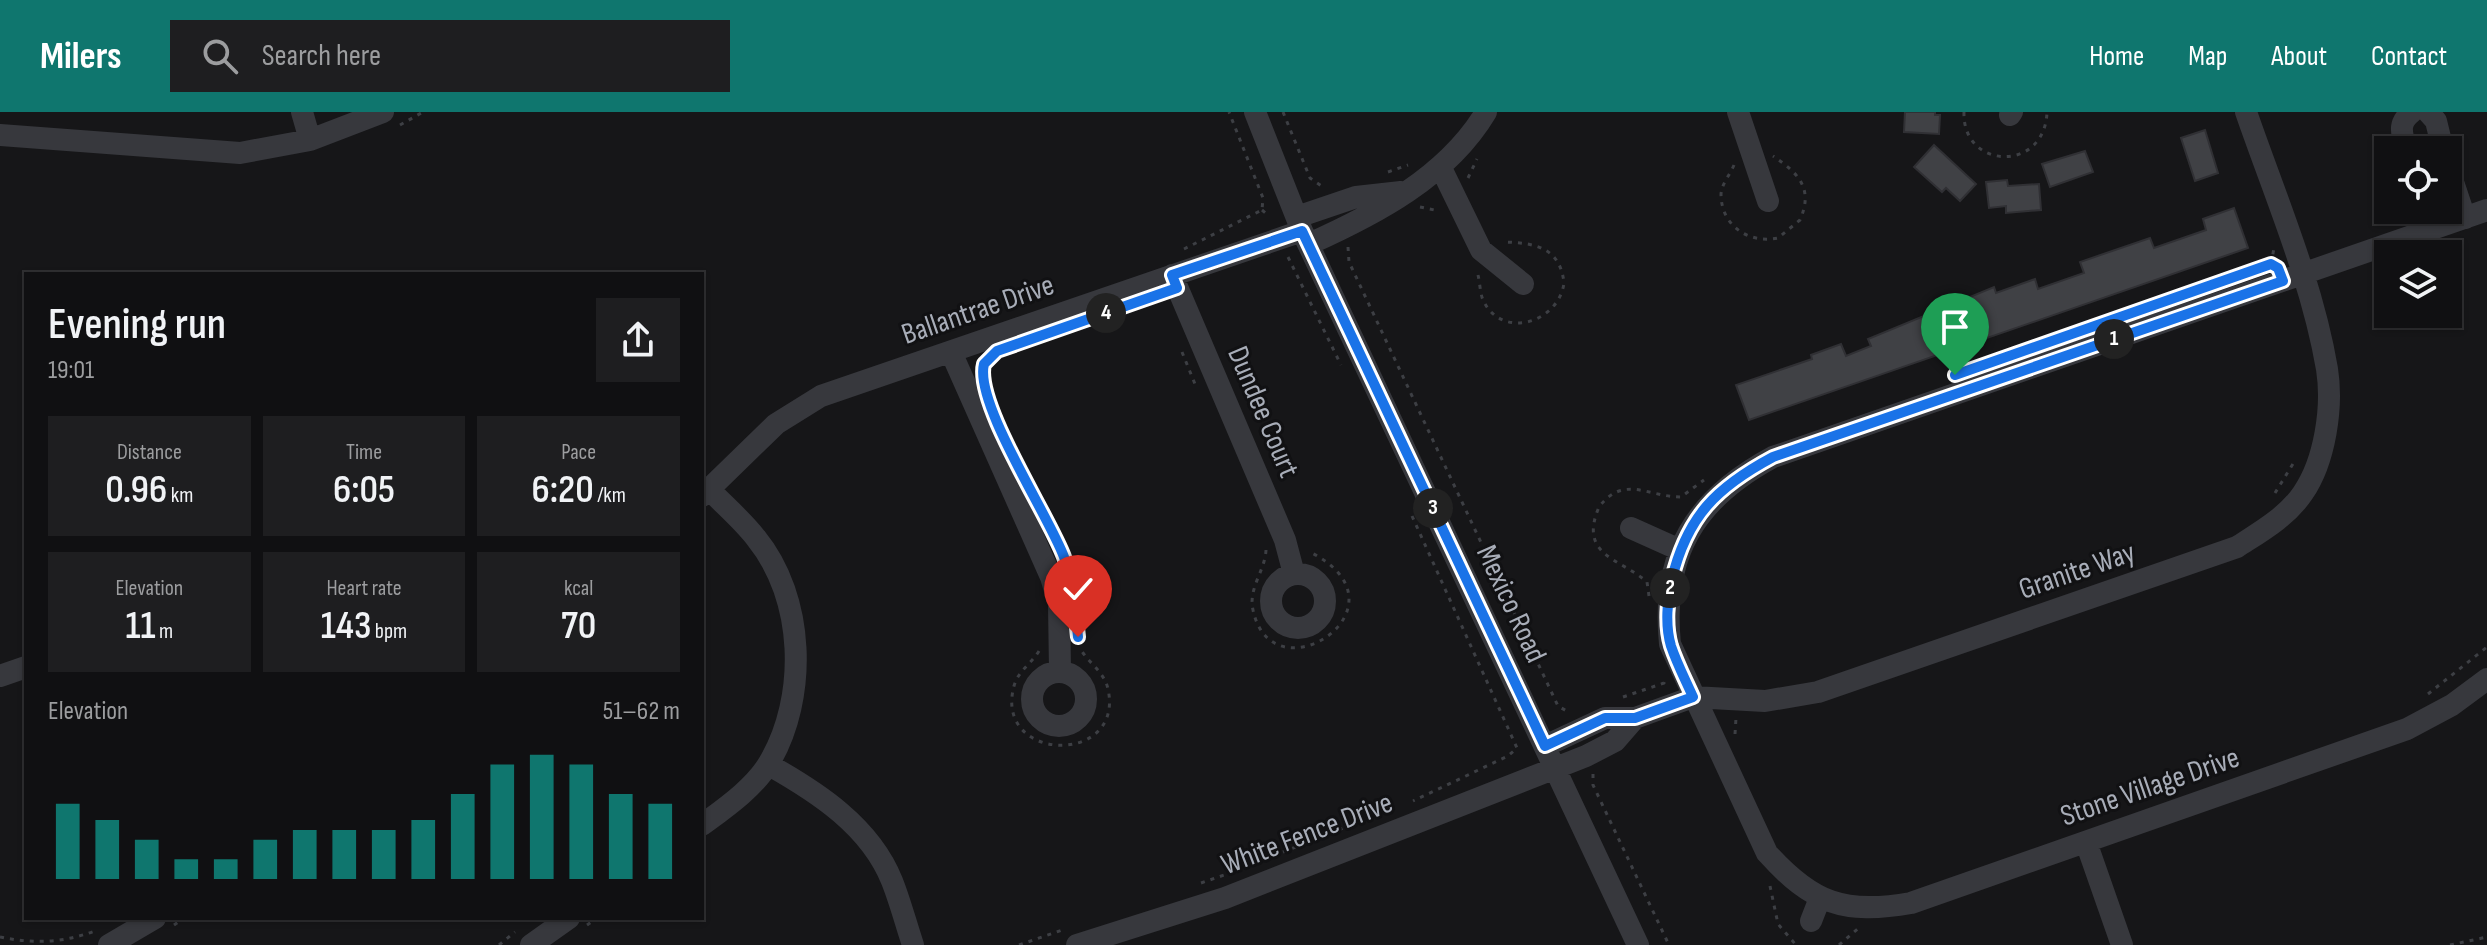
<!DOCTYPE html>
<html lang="en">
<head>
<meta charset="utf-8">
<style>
  body { margin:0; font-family:"Sofia Sans Condensed",sans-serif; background:#1e1e20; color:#f1f3f6; height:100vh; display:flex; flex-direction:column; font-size:30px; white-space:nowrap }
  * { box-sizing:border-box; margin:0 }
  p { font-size:26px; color:#9c9d9f }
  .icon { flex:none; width:44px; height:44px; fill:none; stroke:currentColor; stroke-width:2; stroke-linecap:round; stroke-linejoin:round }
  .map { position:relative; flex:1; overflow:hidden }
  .details { position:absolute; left:24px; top:160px; width:680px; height:648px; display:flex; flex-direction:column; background:#101012; border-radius:0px; box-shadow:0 2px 6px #0004,0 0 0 2px #303032 }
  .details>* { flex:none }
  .buttons { position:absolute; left:2374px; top:24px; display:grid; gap:16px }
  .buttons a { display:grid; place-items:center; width:88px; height:88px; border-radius:0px; background:#101012; box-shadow:0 2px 6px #0004,0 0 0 2px #303032; font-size:40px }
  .pin { position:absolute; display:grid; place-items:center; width:68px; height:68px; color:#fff; margin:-82px -34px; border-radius:50% 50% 50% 0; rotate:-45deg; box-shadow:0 0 8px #0007 }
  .pin .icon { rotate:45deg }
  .km { position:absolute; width:40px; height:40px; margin:-20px; border-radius:50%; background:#222; color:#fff; font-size:22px; line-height:40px; text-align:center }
  .round { display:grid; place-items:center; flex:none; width:84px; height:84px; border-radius:0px; background:#1e1e20 }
  .head { display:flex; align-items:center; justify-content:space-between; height:136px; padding:0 24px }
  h1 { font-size:44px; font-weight:600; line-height:60px }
  .stats { display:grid; grid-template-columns:repeat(3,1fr); gap:12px; height:136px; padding:8px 24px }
  .stats div { display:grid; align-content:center; border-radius:0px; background:#1e1e20; text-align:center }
  .stats b { font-size:40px; font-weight:600 }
  .stats small { font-size:22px; font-weight:400 }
  .stats p { font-size:22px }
  .chart { height:224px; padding:16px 24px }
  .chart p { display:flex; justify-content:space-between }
  .chart svg { width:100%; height:144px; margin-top:8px; stroke:#0f766e; stroke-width:6 }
  header { display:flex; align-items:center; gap:48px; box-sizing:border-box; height:112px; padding:0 40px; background:#0f766e; color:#fff }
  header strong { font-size:38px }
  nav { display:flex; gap:44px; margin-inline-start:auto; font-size:28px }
  .search { width:560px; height:72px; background:#1e1e20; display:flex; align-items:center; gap:20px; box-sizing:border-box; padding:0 28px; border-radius:0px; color:#9c9d9f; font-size:30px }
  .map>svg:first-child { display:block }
</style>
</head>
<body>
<header>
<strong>Milers</strong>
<div class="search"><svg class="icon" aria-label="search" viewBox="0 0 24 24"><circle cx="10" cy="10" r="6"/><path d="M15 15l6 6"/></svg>Search here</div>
<nav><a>Home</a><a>Map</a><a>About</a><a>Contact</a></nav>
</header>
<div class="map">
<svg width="2487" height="833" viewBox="0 0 2487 833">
  <rect width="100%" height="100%" fill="#161618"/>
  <path fill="#404145" stroke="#303034" stroke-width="2" d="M 1905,0 L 1935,0 L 1935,3 L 1940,3 L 1939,22 L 1904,20 Z
    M 2205,18 L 2218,61 L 2195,69 L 2181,26 Z
    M 1934,33 L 1976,72 L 1960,89 L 1946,76 L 1942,80 L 1914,55 Z
    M 2085,39 L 2093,60 L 2050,75 L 2042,52 Z
    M 2007,68 L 2008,74 L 2039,72 L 2041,98 L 2006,101 L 2006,94 L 1989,96 L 1986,70 Z
    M 2234,96 L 2248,136 L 1749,308 L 1736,273 L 1812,247 L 1811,243 L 1841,232 L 1846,244 L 1871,234 L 1868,227 L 1994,175 L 1996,181 L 2035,167 L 2038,177 L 2084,161 L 2080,150 L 2150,126 L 2154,136 L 2206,118 L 2203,107 Z"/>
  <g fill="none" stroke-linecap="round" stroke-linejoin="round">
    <path stroke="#3d3f44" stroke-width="3" stroke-dasharray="4 6" stroke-linecap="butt" d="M 1283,0 L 1310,66 L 1323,75
      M 1964,0 C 1962,58 2045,61 2047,0
      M 400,13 L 423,0
      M 1734,53 C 1730,63 1722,71 1721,82 C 1721,114 1749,132 1778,126 L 1800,108 C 1814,76 1798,61 1773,44
      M 1388,60 L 1408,53
      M 1468,66 L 1477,47
      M 1420,95 L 1439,99
      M 1262,98 L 1269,104
      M 1348,135 L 1349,150 L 1558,594 L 1570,601
      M 1184,137 L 1262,98 L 1263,86 L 1229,0
      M 1288,145 L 1341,253
      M 2271,152 L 2274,136
      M 1478,163 C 1480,171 1480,181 1483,188 C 1502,229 1559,210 1564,171 C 1560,135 1535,131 1504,130
      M 1182,240 L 1197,277
      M 2275,381 L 2296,347
      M 1412,404 L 1517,636 L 1508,644 L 1413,689
      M 1266,438 C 1265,459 1248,476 1253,498 C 1272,589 1417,494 1310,440
      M 1649,484 L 1647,470 C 1620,446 1578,444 1599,395 C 1624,362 1648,385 1681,385 L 1704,368
      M 1039,539 C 1031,552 1018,559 1014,574 C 993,651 1125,654 1108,577 C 1104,559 1088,551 1080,536
      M 2428,582 L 2487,535
      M 1623,585 L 1664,571 L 1662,566
      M 1735,622 L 1736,606
      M 1593,662 L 1593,673 L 1669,833
      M 1283,740 L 1376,703
      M 1201,771 L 1227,762
      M 1770,774 L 1778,812 L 1796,833
      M 174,813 L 184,806
      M 587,813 L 597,806
      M 0,825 C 34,832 62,831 95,819
      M 499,833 L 515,820
      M 1019,833 L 1065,817
      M 1839,833 L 1861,814
      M 2450,833 L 2487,825"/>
    <path stroke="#37383d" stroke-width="22" d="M 302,0 L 310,28
      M 1255,0 L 1302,119 L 1638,833
      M 1738,0 L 1768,89
      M 2428,0 L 2436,9 L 2443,38
      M 2010,3 L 2012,0
      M 0,23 L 240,41 L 310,28 L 383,0
      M 2406,38 C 2402,21 2397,12 2412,0
      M 2448,55 L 2465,106
      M 1441,56 L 1481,138 L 1523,172
      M 2487,98 L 1773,345 C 1695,387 1661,442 1670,532 L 1767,741 C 1812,791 1844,803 1911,791 L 2407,617 L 2452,593 L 2487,567
      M 1297,105 L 1356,85 L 1401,80
      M 1309,132 C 1376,102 1447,65 1486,0
      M 1172,163 L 1285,428 L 1294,462
      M 951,240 L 1051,465 L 1059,492 L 1060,559
      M 702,384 L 776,312 L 821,284 L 1302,119
      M 1631,416 L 1680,438
      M1271 489a27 27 0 1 1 54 0a27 27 0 1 1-54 0Z
      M1032 587a27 27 0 1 1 54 0a27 27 0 1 1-54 0Z
      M 0,564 L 26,555
      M 1545,634 L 1605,606 L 1635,606 L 1693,585 L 1765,589 L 1818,580 L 2237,435 C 2260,420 2287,405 2303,381 C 2325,349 2333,295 2327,257 C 2312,169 2275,84 2246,0
      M 769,653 C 817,680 870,714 892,769 C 900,789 906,812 913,833
      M 702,713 C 725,696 754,676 769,651 C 808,585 805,486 756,426 C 742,408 724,393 709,377
      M 2086,730 L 2122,833
      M 1811,809 L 1820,786
      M 109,833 L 155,806
      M 531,833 L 569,806
      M 1077,833 L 1225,786 L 1586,644 L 1615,629 L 1635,606"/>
  </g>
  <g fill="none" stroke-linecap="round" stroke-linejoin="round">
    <defs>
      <path id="route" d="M 1078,525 C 1075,497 1073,471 1064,445 C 1048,402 974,291 984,252 L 997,239 L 1177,176 L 1172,163 L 1302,119 L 1545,634 L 1605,606 L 1635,606 L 1693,585 C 1686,569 1677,552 1671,534 C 1665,514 1667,488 1672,467 C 1687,404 1717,375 1773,345 L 2283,169 L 2278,156 L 2271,152 L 1955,263"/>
    </defs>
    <use href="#route" stroke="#fff" stroke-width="16"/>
    <use href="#route" stroke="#1a73e8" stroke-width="10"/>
  </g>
  <g text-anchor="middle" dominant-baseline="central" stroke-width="6" stroke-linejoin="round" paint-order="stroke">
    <g font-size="30" fill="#a8adb8" stroke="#111113">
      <text transform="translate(978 198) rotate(-19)">Ballantrae Drive</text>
      <text transform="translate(1263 300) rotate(67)">Dundee Court</text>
      <text transform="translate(2077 459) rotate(-19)">Granite Way</text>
      <text transform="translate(1511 492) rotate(65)">Mexico Road</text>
      <text transform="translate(2150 675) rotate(-19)">Stone Village Drive</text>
      <text transform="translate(1307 722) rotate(-21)">White Fence Drive</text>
    </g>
  </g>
</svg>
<div class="buttons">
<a><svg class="icon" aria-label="locate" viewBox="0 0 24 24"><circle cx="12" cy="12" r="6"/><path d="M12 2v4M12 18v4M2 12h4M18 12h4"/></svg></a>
<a><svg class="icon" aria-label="layers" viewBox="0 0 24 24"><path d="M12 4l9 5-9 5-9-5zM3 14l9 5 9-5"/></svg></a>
</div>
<div class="pin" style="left:1955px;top:263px;background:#1e9e55"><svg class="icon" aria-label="arrive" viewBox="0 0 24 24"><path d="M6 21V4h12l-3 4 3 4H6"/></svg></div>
<div class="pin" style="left:1078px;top:525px;background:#d93025"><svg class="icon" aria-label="check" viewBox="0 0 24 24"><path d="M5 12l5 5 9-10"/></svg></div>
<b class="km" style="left:2114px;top:227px">1</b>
<b class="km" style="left:1670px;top:476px">2</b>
<b class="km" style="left:1433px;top:396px">3</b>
<b class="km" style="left:1106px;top:201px">4</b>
<section class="details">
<div class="head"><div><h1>Evening run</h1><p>19:01</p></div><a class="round"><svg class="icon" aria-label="share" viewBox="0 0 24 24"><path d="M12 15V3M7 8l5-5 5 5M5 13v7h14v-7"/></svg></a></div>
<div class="stats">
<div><p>Distance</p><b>0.96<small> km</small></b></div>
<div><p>Time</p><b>6:05</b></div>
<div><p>Pace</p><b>6:20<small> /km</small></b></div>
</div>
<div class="stats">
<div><p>Elevation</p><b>11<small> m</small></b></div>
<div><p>Heart rate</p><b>143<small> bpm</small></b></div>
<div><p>kcal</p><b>70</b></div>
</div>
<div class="chart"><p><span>Elevation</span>51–62 m</p>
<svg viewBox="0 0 160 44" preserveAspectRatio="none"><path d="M5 44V21M15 44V26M25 44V32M35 44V38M45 44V38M55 44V32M65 44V29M75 44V29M85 44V29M95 44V26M105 44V18M115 44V9M125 44V6M135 44V9M145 44V18M155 44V21"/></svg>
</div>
</section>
</div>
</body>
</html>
